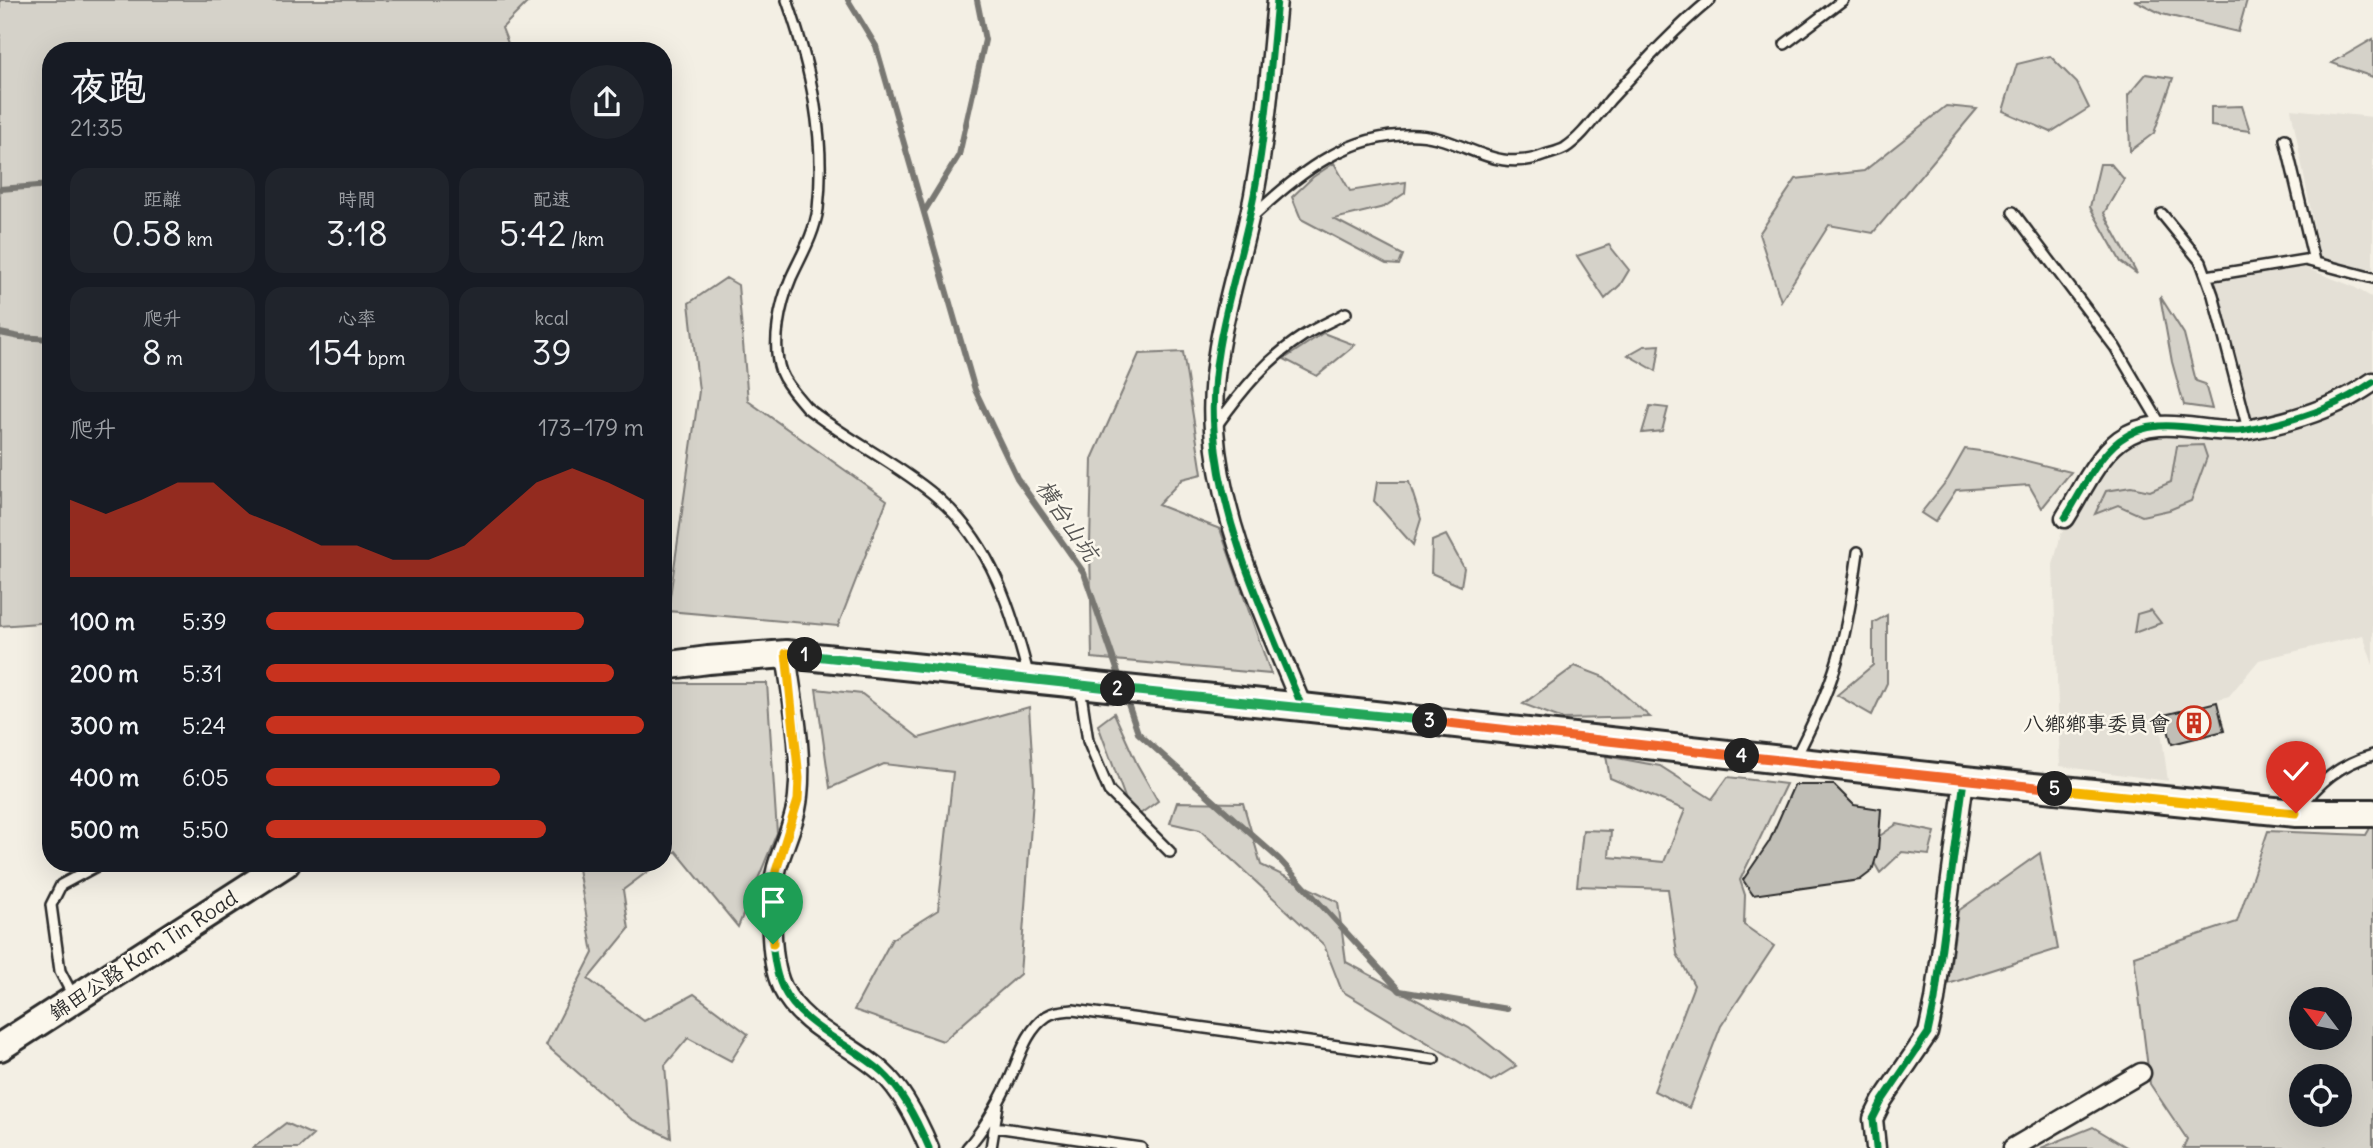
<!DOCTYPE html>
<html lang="zh-TW">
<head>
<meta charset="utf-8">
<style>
  body { margin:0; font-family:Delius,"LXGW WenKai TC",sans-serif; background:#20242c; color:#f1f3f6; height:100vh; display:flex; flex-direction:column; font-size:26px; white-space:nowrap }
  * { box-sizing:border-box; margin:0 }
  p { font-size:23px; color:#9ea1a6 }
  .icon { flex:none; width:38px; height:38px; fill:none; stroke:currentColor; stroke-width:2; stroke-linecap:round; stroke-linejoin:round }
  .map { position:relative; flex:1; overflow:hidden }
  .drawer { position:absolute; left:42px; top:42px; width:630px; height:830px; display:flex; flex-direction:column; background:#171b24; border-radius:28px; box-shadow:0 7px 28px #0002 }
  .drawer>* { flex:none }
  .needle { width:46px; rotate:302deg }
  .controls { position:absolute; left:2289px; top:987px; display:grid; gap:14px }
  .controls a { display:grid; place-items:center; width:63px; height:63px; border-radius:50%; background:#171b24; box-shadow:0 7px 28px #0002; font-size:35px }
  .pin { position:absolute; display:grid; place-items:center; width:60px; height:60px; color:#fff; margin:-72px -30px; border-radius:50% 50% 50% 0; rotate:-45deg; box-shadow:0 0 7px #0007 }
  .pin .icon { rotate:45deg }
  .km { position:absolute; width:35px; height:35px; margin:-18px; border-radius:50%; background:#222; color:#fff; font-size:19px; line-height:35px; text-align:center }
  .round { display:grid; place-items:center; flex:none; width:74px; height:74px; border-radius:37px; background:#20242c }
  .headline { display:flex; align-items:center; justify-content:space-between; height:119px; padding:0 28px }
  h1 { font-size:38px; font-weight:600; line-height:52px }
  .figures { display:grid; grid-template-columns:repeat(3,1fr); gap:10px; height:119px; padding:7px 28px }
  .figures div { display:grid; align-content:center; border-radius:18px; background:#20242c; text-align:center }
  .figures b { font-size:35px; font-weight:600 }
  .figures small { font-size:19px; font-weight:400 }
  .figures p { font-size:19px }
  .chart { height:196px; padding:14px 28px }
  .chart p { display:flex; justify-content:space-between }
  .chart svg { width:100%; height:126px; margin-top:7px; fill:#c8321e; opacity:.7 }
  ul { padding:0 28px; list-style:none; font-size:23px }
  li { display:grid; grid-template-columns:112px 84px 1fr; align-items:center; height:52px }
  li i { height:18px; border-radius:9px; background:#c8321e }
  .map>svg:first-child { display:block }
</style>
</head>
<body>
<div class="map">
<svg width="2373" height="1148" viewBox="0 0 2373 1148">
  <rect width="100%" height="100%" fill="#f3efe4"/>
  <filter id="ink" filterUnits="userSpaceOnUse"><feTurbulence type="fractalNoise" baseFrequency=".0143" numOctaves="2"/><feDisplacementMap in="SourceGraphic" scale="14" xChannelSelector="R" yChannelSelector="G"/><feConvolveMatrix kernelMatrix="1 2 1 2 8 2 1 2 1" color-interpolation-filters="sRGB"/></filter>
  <g filter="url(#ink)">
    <path fill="#e4e0d6" d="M 2291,109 L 2373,117 L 2373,274 L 2320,258 Z
      M 2298,265 L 2352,286 L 2373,298 L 2373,374 L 2315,409 L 2251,422 L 2212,280 Z
      M 2373,389 L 2373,665 L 2363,635 L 2259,660 L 2229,696 L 2159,716 L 2168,781 L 2060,766 L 2053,565 L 2061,534 L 2118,451 L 2148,435 L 2169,431 L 2220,440 L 2251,436 Z"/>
    <path fill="#d5d2c9" stroke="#807e7a" stroke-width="2" fill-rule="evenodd" d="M 0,0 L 530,0 L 502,28 L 511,51 L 51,51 L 51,622 L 0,626 Z
      M 2134,0 L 2247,0 L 2238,32 L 2162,14 Z
      M 2373,39 L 2373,77 L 2332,63 Z
      M 2050,56 L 2077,83 L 2089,108 L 2051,132 L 2003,111 L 2017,64 Z
      M 2146,74 L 2173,78 L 2154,133 L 2130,151 L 2128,95 Z
      M 1946,106 L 1977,109 L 1873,233 L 1829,225 L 1781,301 L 1759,234 L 1796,179 L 1864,171 Z
      M 2242,106 L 2250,131 L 2211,126 L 2211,107 Z
      M 1334,163 L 1350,191 L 1406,182 L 1405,193 L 1384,207 L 1334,219 L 1403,255 L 1399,265 L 1386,264 L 1301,219 L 1292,197 L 1313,177 Z
      M 2100,164 L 2111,164 L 2124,179 L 2104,213 L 2137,274 L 2121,262 L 2090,207 Z
      M 1609,245 L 1629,270 L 1620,285 L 1605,299 L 1577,256 Z
      M 726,278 L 738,285 L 748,401 L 887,500 L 838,626 L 668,611 L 699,391 L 689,303 Z
      M 2160,296 L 2184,334 L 2196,381 L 2205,384 L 2212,409 L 2184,405 L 2172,362 Z
      M 1323,333 L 1355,345 L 1317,376 L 1284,359 Z
      M 1660,345 L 1656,371 L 1628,355 L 1644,346 Z
      M 1183,352 L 1202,474 L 1182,479 L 1158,505 L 1220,529 L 1271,674 L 1092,658 L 1090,544 L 1092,459 L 1139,354 Z
      M 1650,406 L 1668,408 L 1662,431 L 1642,433 Z
      M 2203,445 L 2207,457 L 2191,501 L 2169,510 L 2142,516 L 2118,505 L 2095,514 L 2106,491 L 2131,487 L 2150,491 L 2171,482 L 2177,446 Z
      M 1965,449 L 1995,453 L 2071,472 L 2042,508 L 2029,485 L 1956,490 L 1935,522 L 1921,513 L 1948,479 Z
      M 1377,482 L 1409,482 L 1421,519 L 1413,545 L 1374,501 Z
      M 1446,535 L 1464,568 L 1461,586 L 1431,573 L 1432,541 Z
      M 2151,610 L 2161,623 L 2134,633 L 2137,614 Z
      M 1887,615 L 1887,683 L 1872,715 L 1837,695 L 1873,665 L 1873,623 Z
      M 1575,666 L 1604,677 L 1650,717 L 1563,719 L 1523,704 Z
      M 663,683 L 767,683 L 777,833 L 738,927 L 676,851 L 663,860 L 663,770 L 666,768 L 663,766 Z
      M 816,689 L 862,694 L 919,738 L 1029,707 L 1034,786 L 1020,974 L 943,1041 L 854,1010 L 892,939 L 938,910 L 953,772 L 884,764 L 830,788 Z
      M 1114,713 L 1137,764 L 1158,801 L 1133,819 L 1098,725 Z
      M 1606,756 L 1660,766 L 1712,799 L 1728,777 L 1786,784 L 1740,880 L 1745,895 L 1744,925 L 1774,946 L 1721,1026 L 1689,1108 L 1654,1091 L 1694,985 L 1677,954 L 1668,889 L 1577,886 L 1583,830 L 1611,831 L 1609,857 L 1664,862 L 1685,810 L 1610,778 Z
      M 1177,802 L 1243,803 L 1261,865 L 1338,902 L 1346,962 L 1469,1028 L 1516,1066 L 1491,1081 L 1342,991 L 1324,945 L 1200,830 L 1170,823 Z
      M 2373,823 L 2373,1148 L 2183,1148 L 2187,1139 L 2150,1084 L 2134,956 L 2237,922 L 2268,831 L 2366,835 ZM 2301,999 L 2340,999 L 2340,1038 L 2301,1038 ZM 2301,1076 L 2340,1076 L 2340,1115 L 2301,1115 Z
      M 1897,824 L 1935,832 L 1929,855 L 1902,852 L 1880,873 L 1865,846 Z
      M 2040,853 L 2058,949 L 1948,984 L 1958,911 Z
      M 577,863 L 659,863 L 623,890 L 629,929 L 588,979 L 644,1021 L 694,994 L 748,1034 L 731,1061 L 688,1038 L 665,1065 L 671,1138 L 631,1119 L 546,1045 L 593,953 Z
      M 286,1123 L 313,1135 L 299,1148 L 253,1148 Z
      M 2093,1127 L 2128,1148 L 2041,1148 Z"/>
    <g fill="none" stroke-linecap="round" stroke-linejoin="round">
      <path stroke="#787772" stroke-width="6" d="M 848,0 L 876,46 L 975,390 L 1017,478 L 1084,573 L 1121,681
        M 0,189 L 51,185
        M 924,212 L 959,155 L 985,40 L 977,0
        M 0,333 L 20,337 L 51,339
        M 1125,695 L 1138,733 L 1279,859 L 1400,991 L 1507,1009"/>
    </g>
    <path fill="#c0beb6" stroke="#2b2b2b" stroke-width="2" d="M 2217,702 L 2224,731 L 2172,744 L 2164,715 Z
      M 1794,785 L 1834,785 L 1854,805 L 1881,809 L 1878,851 L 1872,871 L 1860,880 L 1753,895 L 1743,880 L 1769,842 Z"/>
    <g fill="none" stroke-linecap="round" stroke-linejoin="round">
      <defs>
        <path id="service" d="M 787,0 C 811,68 826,136 818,209 C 814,235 802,254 791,278 C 780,304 771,345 781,372 C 786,385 797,396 806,407 C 847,440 897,463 938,498 C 993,545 1011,611 1029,677
          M 1785,44 L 1843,0
          M 2285,139 L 2314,261
          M 2013,212 L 2115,347 L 2161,425
          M 2162,214 L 2201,262 L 2213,295 L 2248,429
          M 1252,217 C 1299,173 1348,132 1418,135 C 1465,138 1494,175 1545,155 C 1551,153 1560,151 1565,148 C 1582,137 1596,116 1609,101 C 1641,66 1673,30 1710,0
          M 2207,276 L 2305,260 L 2373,278
          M 1217,425 C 1242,390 1267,359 1303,336 C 1317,327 1332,321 1346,313
          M 1080,687 L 1088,741 L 1109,791 L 1170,852
          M 1796,757 C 1812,725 1828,693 1838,658 C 1848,623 1853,588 1858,552
          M 2299,809 C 2319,782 2340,764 2373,755
          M 74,998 L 60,971 L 51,905 L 61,885 L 102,863
          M 995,1127 L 1141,1148
          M 967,1148 C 984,1129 997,1106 1008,1083 C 1019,1060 1025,1031 1047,1016 C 1055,1011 1063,1011 1073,1010 L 1434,1059
          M 991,1148 L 998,1105"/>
        <path id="minor" d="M 1277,0 C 1271,65 1266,131 1254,195 C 1239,274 1208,348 1214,430 C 1221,527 1266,618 1302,707
          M 2065,518 C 2081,493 2096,458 2120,440 C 2157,413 2199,433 2239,431 C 2250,430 2261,427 2271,425 C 2309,416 2341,404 2373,382
          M 786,654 C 792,700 803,749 798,796 C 796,820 784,844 777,867 C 769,896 769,960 782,987 C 801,1027 850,1043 882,1072 C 903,1091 918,1122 929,1148
          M 1876,1148 L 1873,1119 L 1882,1101 L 1928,1033 L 1935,1000 L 1964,780
          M 2013,1148 L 2141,1073"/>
        <path id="secondary" d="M 663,666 L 708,660 L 786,654 L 1302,707 L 1964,780 L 2296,813 L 2373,813
          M 0,1047 L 286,863"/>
      </defs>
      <use href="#service" stroke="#2b2b2b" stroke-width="14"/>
      <use href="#minor" stroke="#2b2b2b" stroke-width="23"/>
      <use href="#secondary" stroke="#2b2b2b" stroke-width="32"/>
      <use href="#service" stroke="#fbf7ec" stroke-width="9"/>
      <use href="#minor" stroke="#fbf7ec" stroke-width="18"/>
      <use href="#secondary" stroke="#fbf7ec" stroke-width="26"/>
      <defs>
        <path id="cycleway" d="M 1277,0 C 1271,65 1266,131 1254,195 C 1239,274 1208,348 1214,430 C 1221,527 1266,618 1302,707
          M 2065,518 C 2081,493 2096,458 2120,440 C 2157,413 2199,433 2239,431 C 2250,430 2261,427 2271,425 C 2309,416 2341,404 2373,382
          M 786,654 C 792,700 803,749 798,796 C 796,820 784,844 777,867 C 769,896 769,960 782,987 C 801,1027 850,1043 882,1072 C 903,1091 918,1122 929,1148
          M 1876,1148 L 1873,1119 L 1882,1101 L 1928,1033 L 1935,1000 L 1964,780"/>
      </defs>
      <use href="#cycleway" stroke="#fbf7ec" stroke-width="11"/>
      <use href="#cycleway" stroke="#00873e" stroke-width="7"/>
    </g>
  </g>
  <g fill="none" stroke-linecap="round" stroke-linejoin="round" filter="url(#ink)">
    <defs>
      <path id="split-1" d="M 773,944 L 773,896 L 776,871 L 798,800 L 799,778 L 786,653 L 805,655"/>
      <path id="split-2" d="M 805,655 L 1118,689"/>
      <path id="split-3" d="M 1118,689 L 1430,721"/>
      <path id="split-4" d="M 1430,721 L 1742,756"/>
      <path id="split-5" d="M 1742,756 L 2055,789"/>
      <path id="split-6" d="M 2055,789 L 2296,813"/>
    </defs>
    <use href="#split-1" stroke="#fff" stroke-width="14"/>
    <use href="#split-2" stroke="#fff" stroke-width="14"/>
    <use href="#split-3" stroke="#fff" stroke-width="14"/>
    <use href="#split-4" stroke="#fff" stroke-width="14"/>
    <use href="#split-5" stroke="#fff" stroke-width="14"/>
    <use href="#split-6" stroke="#fff" stroke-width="14"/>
    <use href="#split-1" stroke="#f5b400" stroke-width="9"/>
    <use href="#split-2" stroke="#22a559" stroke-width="9"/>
    <use href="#split-3" stroke="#22a559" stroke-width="9"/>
    <use href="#split-4" stroke="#f0652b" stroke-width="9"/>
    <use href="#split-5" stroke="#f0652b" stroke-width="9"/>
    <use href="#split-6" stroke="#f5b400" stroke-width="9"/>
  </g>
  <defs>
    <symbol id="building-ring" viewBox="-11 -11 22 22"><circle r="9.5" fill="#fbf7ec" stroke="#c8321e" stroke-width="1.5"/><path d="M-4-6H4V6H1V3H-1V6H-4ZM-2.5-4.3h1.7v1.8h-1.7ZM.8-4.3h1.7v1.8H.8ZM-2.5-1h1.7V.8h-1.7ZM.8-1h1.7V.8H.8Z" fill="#c8321e"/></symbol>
  </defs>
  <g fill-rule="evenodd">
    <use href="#building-ring" x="2175" y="704" width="38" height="38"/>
  </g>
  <g text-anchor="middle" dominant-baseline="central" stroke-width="5" stroke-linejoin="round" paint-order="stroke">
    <g font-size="21" fill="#2b2b2b" stroke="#fbf7ec" text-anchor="end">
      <text x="2170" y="723">八鄉鄉事委員會</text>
    </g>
    <g font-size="21" fill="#2b2b2b" stroke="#fbf7ec">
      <text transform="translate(143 955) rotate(-33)">錦田公路 Kam Tin Road</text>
    </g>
    <g font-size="23" font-style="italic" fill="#585755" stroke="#fbf7ec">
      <text transform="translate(1068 520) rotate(56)">橫台山坑</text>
    </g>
  </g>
</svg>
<div class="controls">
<a><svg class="needle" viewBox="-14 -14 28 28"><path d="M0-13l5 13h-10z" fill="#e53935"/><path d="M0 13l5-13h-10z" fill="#9ea1a6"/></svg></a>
<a><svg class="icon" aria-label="locate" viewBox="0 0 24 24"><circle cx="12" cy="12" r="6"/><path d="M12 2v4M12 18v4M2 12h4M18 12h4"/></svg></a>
</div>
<div class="pin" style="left:773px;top:944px;background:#1e9e55"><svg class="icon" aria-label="arrive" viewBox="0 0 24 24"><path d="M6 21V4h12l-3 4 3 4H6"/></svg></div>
<div class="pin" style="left:2296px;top:813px;background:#d93025"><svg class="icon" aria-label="check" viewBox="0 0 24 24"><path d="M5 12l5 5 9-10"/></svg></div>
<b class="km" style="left:805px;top:655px">1</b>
<b class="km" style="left:1118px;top:689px">2</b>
<b class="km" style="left:1430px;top:721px">3</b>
<b class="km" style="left:1742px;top:756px">4</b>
<b class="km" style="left:2055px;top:789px">5</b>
<section class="drawer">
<div class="headline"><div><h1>夜跑</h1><p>21:35</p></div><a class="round"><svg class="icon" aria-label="share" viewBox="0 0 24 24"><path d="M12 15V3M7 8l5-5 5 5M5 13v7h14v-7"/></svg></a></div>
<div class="figures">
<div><p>距離</p><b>0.58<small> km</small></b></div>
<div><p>時間</p><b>3:18</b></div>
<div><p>配速</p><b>5:42<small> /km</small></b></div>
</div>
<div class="figures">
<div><p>爬升</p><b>8<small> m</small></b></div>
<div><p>心率</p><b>154<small> bpm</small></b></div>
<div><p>kcal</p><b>39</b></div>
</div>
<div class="chart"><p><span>爬升</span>173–179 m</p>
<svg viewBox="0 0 160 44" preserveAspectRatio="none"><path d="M0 44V17L10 22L20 17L30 11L40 11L50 22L60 27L70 33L80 33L90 38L100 38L110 33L120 22L130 11L140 6L150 11L160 17V44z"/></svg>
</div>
<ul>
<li><b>100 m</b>5:39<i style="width:84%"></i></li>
<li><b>200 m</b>5:31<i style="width:92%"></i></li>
<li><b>300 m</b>5:24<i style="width:100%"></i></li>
<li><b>400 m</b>6:05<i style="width:62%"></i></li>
<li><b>500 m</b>5:50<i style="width:74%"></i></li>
</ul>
</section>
</div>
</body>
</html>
